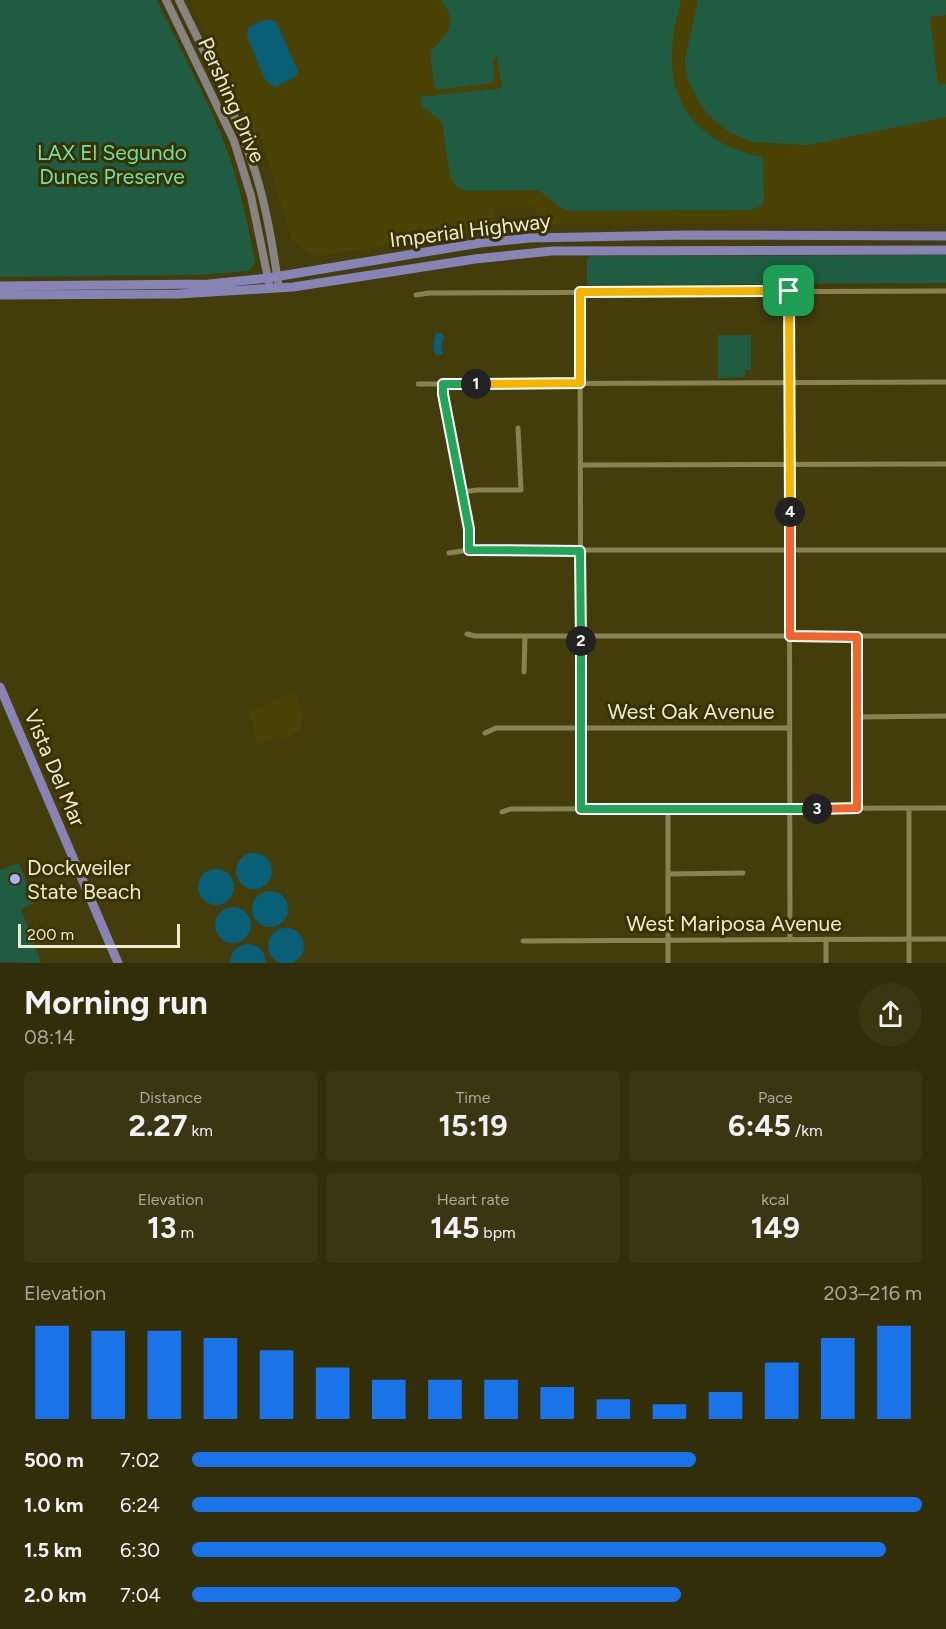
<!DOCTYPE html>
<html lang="en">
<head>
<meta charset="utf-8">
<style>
  body { margin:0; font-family:Figtree,sans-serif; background:#3a3612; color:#f1f3f6; height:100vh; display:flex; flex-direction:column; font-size:22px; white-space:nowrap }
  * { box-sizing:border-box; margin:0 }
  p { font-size:20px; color:#a8a89c }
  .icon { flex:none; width:33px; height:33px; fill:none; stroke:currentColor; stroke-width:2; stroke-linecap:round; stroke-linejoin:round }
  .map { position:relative; height:963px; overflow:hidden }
  .side { display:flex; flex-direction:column; background:#322e09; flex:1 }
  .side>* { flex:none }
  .scale { position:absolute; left:18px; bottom:15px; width:162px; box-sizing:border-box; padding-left:6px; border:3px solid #edebd2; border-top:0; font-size:16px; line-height:21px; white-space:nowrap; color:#edebd2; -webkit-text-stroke:4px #393200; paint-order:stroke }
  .pin { position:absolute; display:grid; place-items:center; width:51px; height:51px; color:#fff; margin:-26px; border-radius:12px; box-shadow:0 3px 9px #0006 }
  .km { position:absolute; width:30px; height:30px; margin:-15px; border-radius:50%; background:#222; color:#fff; font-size:16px; line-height:30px; text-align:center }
  .round { display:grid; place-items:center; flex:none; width:63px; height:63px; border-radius:32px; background:#3a3612 }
  .summary { display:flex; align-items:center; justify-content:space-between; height:102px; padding:0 24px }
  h1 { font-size:33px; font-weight:700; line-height:45px }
  .metrics { display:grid; grid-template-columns:repeat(3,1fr); gap:9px; height:102px; padding:6px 24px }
  .metrics div { display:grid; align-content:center; border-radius:6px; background:#3a3612; text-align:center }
  .metrics b { font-size:30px; font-weight:700 }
  .metrics small { font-size:16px; font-weight:400 }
  .metrics p { font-size:16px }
  .chart { height:168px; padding:12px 24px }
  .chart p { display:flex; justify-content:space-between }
  .chart svg { width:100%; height:108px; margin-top:6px; stroke:#1a73e8; stroke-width:6 }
  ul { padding:0 24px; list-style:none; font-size:20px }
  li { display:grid; grid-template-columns:96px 72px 1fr; align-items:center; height:45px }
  li i { height:15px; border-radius:8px; background:#1a73e8 }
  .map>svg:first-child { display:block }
</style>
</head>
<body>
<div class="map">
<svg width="946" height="963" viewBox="0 0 946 963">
  <rect width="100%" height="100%" fill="#433d0c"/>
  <path fill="#4a4305" d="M 192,0 L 946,0 L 946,224 L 536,224 L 536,207 L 495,208 L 494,229 L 326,255 L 316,255 L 306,252 L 291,238 L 260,133 L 255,135 L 191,3 Z
    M 294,692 L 304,716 L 301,718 L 303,723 L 300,725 L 302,730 L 281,740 L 279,735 L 258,744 L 252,731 L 255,729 L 248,712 Z"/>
  <path fill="#1f5c42" d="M 0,0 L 157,0 C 177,43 200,85 219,129 C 237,172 247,218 255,263 L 249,271 L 201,275 L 0,277 Z
    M 441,0 L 681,0 C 677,18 672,36 672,54 C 669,112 710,147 763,157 L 764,201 L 761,206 L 750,210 L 570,211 C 557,208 549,196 537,190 L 466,191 C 457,188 454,184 450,175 L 442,122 L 422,106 L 420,97 L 502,88 L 497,56 L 493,59 L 494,76 L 493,83 L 435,90 L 430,51 C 442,41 454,29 449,13 C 447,9 443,4 441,0 Z
    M 698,0 L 946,0 L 946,15 L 930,17 L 938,85 L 946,84 L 946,117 L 807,145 L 752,142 L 729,132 L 709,116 L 697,99 L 687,77 L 685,60 Z
    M 946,255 L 946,283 L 587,285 L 587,258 L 592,256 Z
    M 718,335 L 751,335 L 751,370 L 745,370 L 745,377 L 718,378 Z
    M 19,863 L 34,903 L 21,909 L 41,963 L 0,962 L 0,870 Z"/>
  <path fill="#095f75" d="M 265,20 L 271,20 L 277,23 L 297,69 L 297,76 L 275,87 L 265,80 L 247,36 L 248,28 L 256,23 Z
    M 436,331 L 438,334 L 442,333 L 444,337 L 441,347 L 443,354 L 436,356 L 433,348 Z
    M236 871a18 18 0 1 1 36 0a18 18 0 1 1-36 0Z
    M198 887a18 18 0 1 1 36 0a18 18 0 1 1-36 0Z
    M252 909a18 18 0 1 1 36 0a18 18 0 1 1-36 0Z
    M215 925a18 18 0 1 1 36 0a18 18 0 1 1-36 0Z
    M268 946a18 18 0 1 1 36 0a18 18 0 1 1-36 0Z
    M 245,944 C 258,944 265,950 266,963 L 230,963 C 230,953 235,947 245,944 Z"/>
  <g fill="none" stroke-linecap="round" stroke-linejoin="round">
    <path stroke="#888253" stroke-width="5" d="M 789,291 L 790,940
      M 580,292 L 581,809
      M 416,295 L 429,293 L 946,291
      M 418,384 L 946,382
      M 443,384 L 443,394 L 469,529 L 469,550
      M 581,465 L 946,464
      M 462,492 L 477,490 L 521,490 L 518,428
      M 449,553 L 469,550 L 946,550
      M 467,634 L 475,636 L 946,636
      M 857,637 L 857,809
      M 524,672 L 525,637
      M 857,717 L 946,716
      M 485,733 L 496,728 L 790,728
      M 909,808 L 909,963
      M 502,812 L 510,809 L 946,808
      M 669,874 L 743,873
      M 826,939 L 826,963
      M 523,941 L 946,939
      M 668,963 L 668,809"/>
    <path stroke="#878383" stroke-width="8" d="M 166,0 L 234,141 L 251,196 L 270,288
      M 179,0 C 206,56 236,112 255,171 C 267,209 273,249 279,288"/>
    <path stroke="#8783b4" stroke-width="9" d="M 0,286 L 209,284 L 268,278 L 480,243 L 530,238 L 686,235 L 946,236
      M 0,295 L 178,294 L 293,287 L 475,259 L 552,251 L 946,250
      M 0,687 L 118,963"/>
  </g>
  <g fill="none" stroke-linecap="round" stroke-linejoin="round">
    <defs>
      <path id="split-1" d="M 476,384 L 580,383 L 580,292 L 789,291"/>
      <path id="split-2" d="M 476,384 L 443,384 L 443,394 L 469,529 L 469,550 L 580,551 L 581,641"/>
      <path id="split-3" d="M 581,641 L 581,809 L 817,809"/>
      <path id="split-4" d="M 790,512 L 790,636 L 857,637 L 857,808 L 817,809"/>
      <path id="split-5" d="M 789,291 L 790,512"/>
    </defs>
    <use href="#split-1" stroke="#fff" stroke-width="12"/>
    <use href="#split-2" stroke="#fff" stroke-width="12"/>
    <use href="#split-3" stroke="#fff" stroke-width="12"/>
    <use href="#split-4" stroke="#fff" stroke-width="12"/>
    <use href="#split-5" stroke="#fff" stroke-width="12"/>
    <use href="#split-1" stroke="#f5b400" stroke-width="8"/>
    <use href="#split-2" stroke="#22a559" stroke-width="8"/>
    <use href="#split-3" stroke="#22a559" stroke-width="8"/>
    <use href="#split-4" stroke="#f0652b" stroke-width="8"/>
    <use href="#split-5" stroke="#f5b400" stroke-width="8"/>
  </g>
  <circle fill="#acaffb" stroke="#393200" stroke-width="2" cx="15" cy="879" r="6"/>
  <g text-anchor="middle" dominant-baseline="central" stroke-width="6" stroke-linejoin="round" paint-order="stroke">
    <g font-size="21" fill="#edebd2" stroke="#393200">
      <text transform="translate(232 100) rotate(66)">Pershing Drive</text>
      <text transform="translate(470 230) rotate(-7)">Imperial Highway</text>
      <text x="691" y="711">West Oak Avenue</text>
      <text transform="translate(55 768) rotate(67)">Vista Del Mar</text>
      <text x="734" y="923">West Mariposa Avenue</text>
    </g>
    <g font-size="21" fill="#6de1ac" stroke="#393200">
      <text x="112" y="152">LAX El Segundo<tspan x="112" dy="24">Dunes Preserve</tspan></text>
    </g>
    <g font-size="21" fill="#edebd2" stroke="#393200" text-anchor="start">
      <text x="27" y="867">Dockweiler<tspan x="27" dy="24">State Beach</tspan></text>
    </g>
  </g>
</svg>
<div class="scale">200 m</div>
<div class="pin" style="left:789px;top:291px;background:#1e9e55"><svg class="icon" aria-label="arrive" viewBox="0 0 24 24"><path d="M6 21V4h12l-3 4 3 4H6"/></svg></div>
<b class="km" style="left:476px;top:384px">1</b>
<b class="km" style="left:581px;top:641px">2</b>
<b class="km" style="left:817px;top:809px">3</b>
<b class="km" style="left:790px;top:512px">4</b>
</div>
<section class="side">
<div class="summary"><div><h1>Morning run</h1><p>08:14</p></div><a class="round"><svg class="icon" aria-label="share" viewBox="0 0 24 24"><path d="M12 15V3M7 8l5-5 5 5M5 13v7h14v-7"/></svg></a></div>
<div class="metrics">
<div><p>Distance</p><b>2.27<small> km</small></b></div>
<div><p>Time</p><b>15:19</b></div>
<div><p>Pace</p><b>6:45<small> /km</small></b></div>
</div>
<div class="metrics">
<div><p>Elevation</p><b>13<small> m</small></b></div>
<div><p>Heart rate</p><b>145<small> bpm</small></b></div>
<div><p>kcal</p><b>149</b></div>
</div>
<div class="chart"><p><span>Elevation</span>203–216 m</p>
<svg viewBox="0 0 160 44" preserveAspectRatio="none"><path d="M5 44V6M15 44V8M25 44V8M35 44V11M45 44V16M55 44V23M65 44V28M75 44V28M85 44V28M95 44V31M105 44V36M115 44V38M125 44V33M135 44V21M145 44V11M155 44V6"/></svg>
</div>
<ul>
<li><b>500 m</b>7:02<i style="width:69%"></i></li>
<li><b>1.0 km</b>6:24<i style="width:100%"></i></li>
<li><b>1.5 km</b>6:30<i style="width:95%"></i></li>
<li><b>2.0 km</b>7:04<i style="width:67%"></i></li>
</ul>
</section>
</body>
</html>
